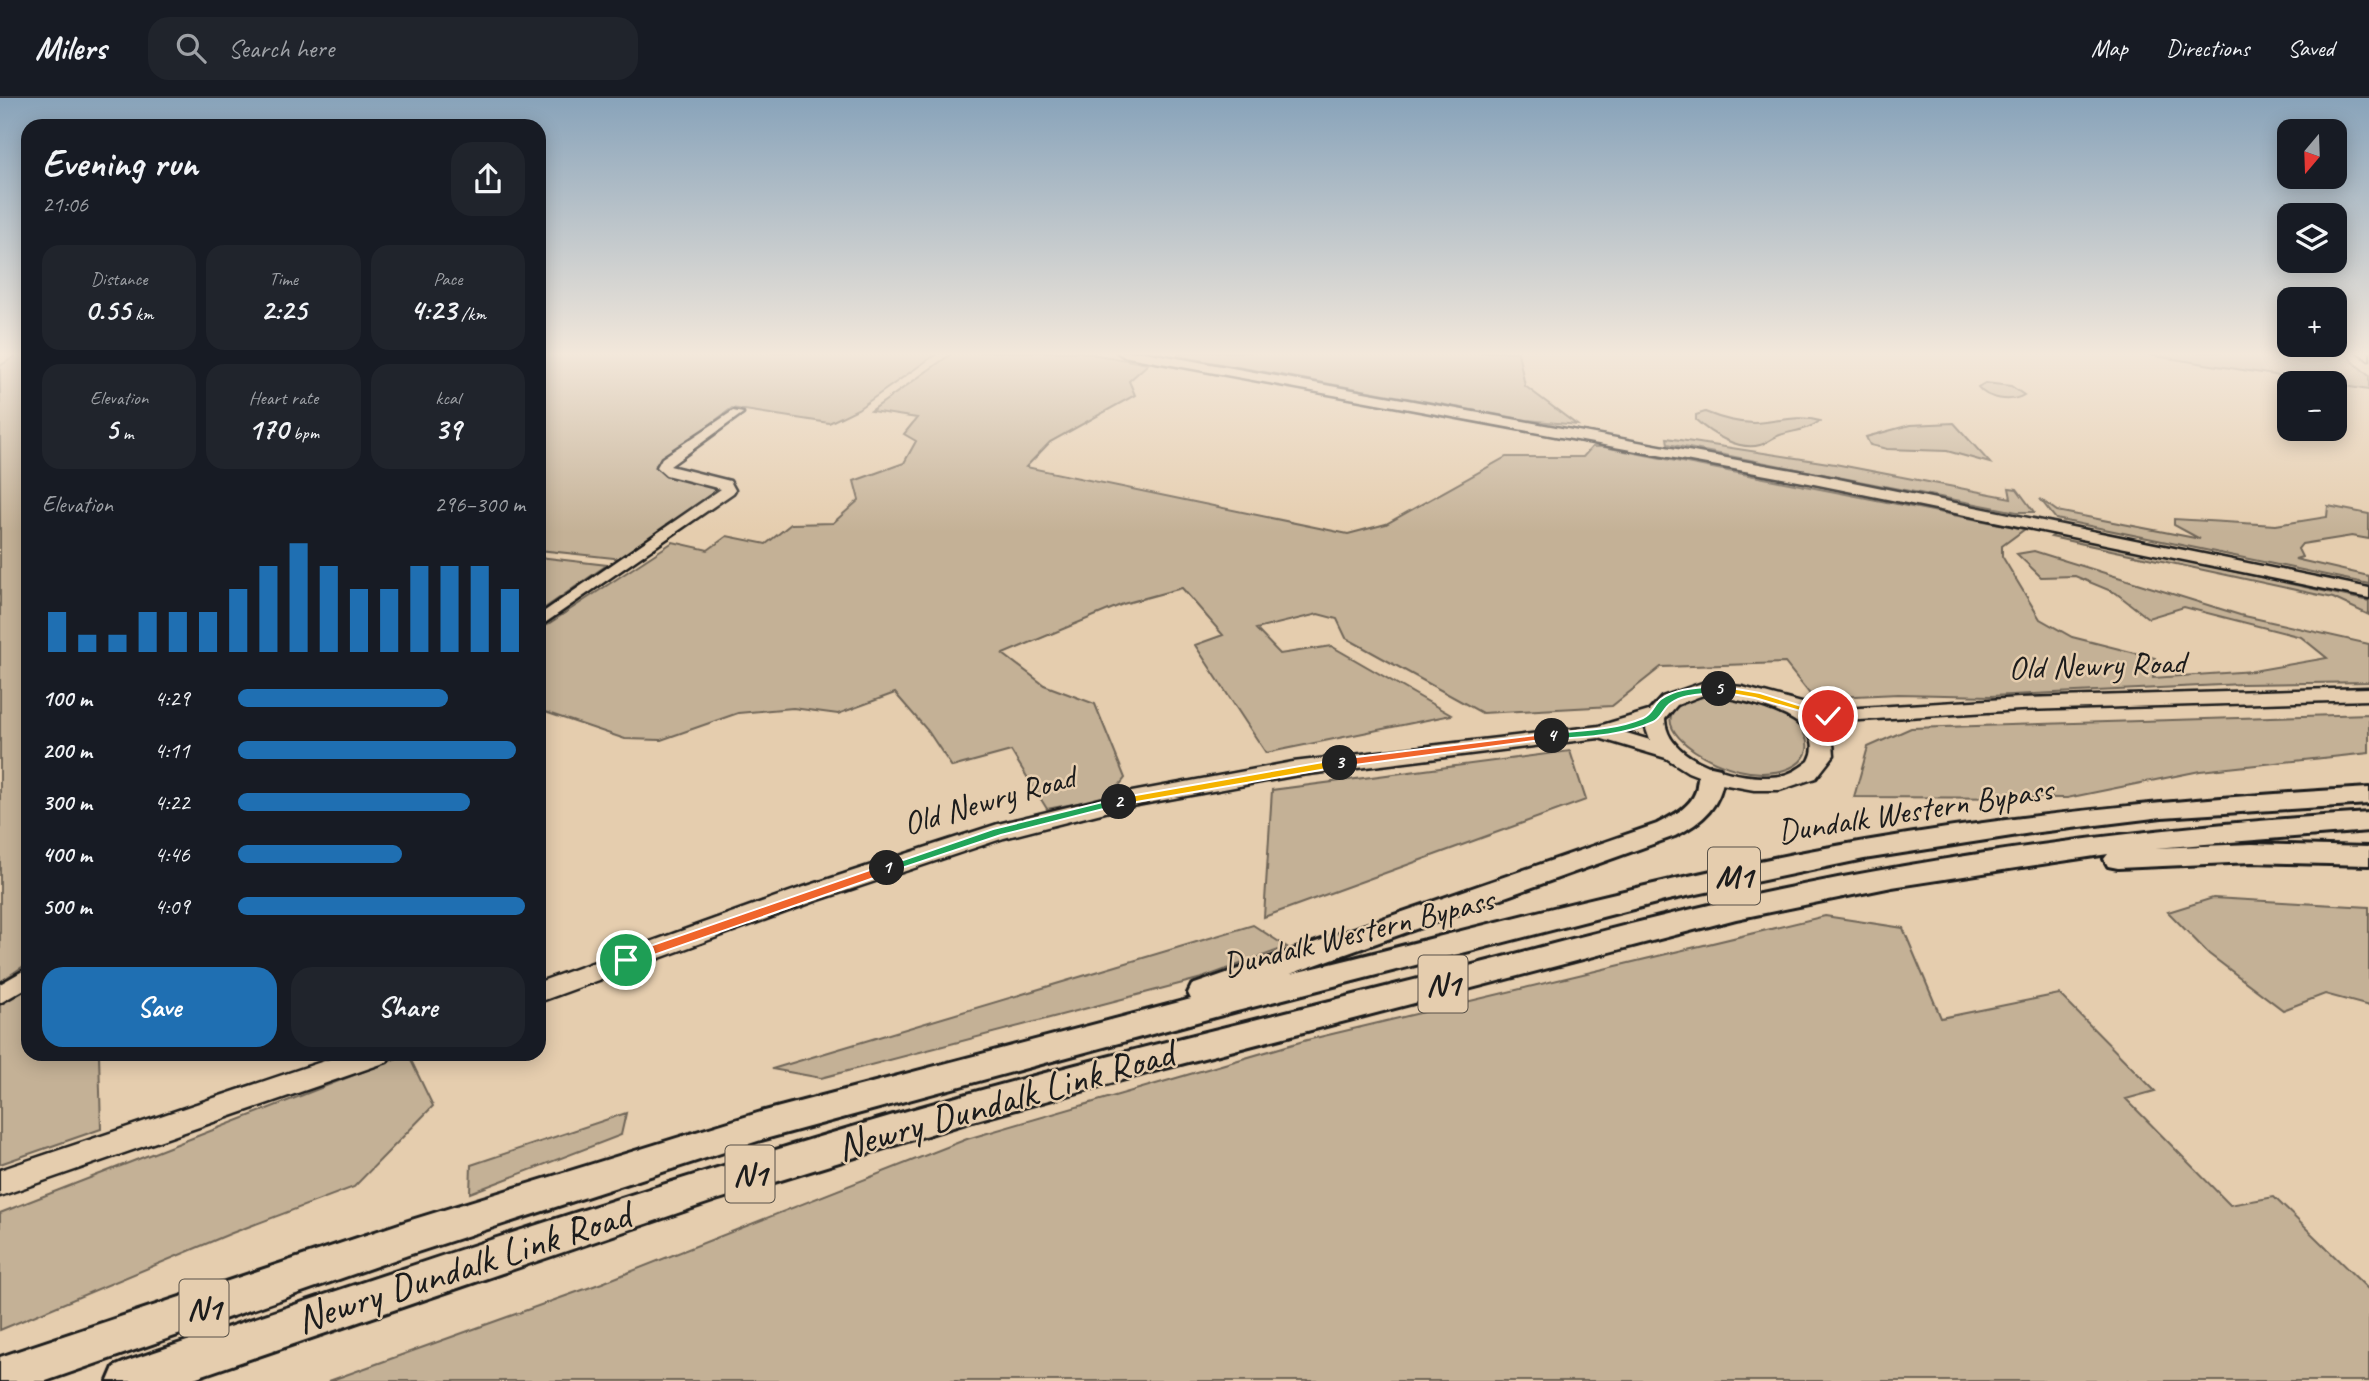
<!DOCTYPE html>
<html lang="en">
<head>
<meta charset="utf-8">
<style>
  body { margin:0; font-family:Caveat,sans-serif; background:#20242c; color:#f1f3f6; height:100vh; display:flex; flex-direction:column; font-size:26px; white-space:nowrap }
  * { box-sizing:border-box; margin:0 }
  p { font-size:23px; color:#9ea1a6 }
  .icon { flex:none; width:38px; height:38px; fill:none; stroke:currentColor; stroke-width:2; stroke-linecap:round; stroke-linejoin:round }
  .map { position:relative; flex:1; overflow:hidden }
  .drawer { position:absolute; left:21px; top:21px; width:525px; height:942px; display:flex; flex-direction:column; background:#171b24; border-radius:21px; box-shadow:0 4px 18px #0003 }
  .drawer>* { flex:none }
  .needle { width:46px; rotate:199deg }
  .controls { position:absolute; left:2277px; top:21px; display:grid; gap:14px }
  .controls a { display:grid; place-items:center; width:70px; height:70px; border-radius:14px; background:#171b24; box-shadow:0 4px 18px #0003; font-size:35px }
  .pin { position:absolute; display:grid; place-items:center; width:60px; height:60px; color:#fff; margin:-30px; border:4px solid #fff; border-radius:50%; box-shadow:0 2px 7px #0007 }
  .km { position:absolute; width:35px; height:35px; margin:-18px; border-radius:50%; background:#222; color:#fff; font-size:19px; line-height:35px; text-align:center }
  .round { display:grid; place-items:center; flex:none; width:74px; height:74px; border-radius:21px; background:#20242c }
  .overview { display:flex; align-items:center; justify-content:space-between; height:119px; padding:0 21px }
  h1 { font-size:38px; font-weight:600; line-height:52px }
  .metrics { display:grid; grid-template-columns:repeat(3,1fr); gap:10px; height:119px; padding:7px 21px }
  .metrics div { display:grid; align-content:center; border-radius:18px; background:#20242c; text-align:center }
  .metrics b { font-size:30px; font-weight:600 }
  .metrics small { font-size:19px; font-weight:400 }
  .metrics p { font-size:19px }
  .chart { height:196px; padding:14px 21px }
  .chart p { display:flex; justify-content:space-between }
  .chart svg { width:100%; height:126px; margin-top:7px; stroke:#1f6fb2; stroke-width:6 }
  .primary-button { display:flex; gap:14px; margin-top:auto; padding:14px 21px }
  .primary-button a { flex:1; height:80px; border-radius:21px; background:#1f6fb2; color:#fff; font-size:28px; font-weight:600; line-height:80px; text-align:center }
  .primary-button a+a { background:#20242c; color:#f1f3f6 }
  ul { padding:0 21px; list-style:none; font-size:23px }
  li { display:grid; grid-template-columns:112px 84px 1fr; align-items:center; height:52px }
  li i { height:18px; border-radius:9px; background:#1f6fb2 }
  header { display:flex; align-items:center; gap:42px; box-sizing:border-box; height:98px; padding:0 35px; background:#171b24; border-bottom:2px solid #363941 }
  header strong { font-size:33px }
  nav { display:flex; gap:38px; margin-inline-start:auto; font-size:24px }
  .search { width:490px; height:63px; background:#20242c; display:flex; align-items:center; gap:18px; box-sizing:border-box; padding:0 24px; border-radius:21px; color:#9ea1a6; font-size:26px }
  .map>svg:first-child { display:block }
</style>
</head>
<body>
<header>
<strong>Milers</strong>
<div class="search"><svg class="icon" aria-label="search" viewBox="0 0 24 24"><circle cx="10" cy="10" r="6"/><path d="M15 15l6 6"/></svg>Search here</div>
<nav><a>Map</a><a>Directions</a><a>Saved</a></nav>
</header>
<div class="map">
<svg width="2369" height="1283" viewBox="0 0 2369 1283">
  <rect width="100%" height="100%" fill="#e5cdae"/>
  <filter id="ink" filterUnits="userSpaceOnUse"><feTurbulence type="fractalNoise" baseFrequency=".0143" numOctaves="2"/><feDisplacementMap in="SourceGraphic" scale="14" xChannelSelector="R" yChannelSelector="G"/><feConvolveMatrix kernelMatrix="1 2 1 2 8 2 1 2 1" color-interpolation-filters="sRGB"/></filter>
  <g filter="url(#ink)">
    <path fill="#c4b196" stroke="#706659" stroke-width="2" d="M 21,254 L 28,254 L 28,865 L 0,884 L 0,268 Z
      M 539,254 L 939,254 L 858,311 L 829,325 L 732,310 L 656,367 L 664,376 L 720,388 L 722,392 L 623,461 L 539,452 Z
      M 954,254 L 1081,254 L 1148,266 L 1129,283 L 1135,297 L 1050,344 L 1026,369 L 1348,436 L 1386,426 L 1506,359 L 1583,359 L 1592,349 L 1604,349 L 2025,431 L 2002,448 L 2002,458 L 2040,521 L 2072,539 L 2155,560 L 2153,580 L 2253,573 L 2327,560 L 2301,539 L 2184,509 L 2148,520 L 2116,495 L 2075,478 L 2041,479 L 2017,456 L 2034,453 L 2240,517 L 2369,546 L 2369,584 L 2242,586 L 1991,598 L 1898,596 L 1813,600 L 1785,565 L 1661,569 L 1612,608 L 1482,615 L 1346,540 L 1337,521 L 1318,516 L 1256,531 L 1280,556 L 1331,548 L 1451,617 L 1266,655 L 1195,547 L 1223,537 L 1182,490 L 1123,506 L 1003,556 L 1044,587 L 1095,606 L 1125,680 L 1110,699 L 1047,711 L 1011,653 L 952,669 L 928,633 L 895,595 L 838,616 L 793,610 L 738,615 L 661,642 L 625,641 L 539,612 L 539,532 L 673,444 L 708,452 L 727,438 L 766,446 L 791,426 L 833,425 L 859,402 L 854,383 L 904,365 L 916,343 L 904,336 L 917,320 L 871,313 Z
      M 1182,254 L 1518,254 L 1525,288 L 1577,327 L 1527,322 L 1177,258 Z
      M 2130,254 L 2343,254 L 2369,278 L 2369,292 Z
      M 1985,285 L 2011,288 L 2024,297 C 2011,305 1987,301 1978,289 Z
      M 1705,314 C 1722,321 1736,325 1754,325 C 1777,324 1798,316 1820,323 C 1806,333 1795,332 1780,337 C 1773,339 1767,345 1760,347 C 1739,353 1711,336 1696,322 L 1696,317 Z
      M 1954,325 L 1990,365 L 1947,353 L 1887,351 L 1870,347 L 1866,339 L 1910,327 Z
      M 1667,340 L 1835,366 L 2011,400 L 2009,390 L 2017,391 L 2034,414 L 2017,414 L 1668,346 Z
      M 2040,401 L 2057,413 L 2200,441 L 2174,427 L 2174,421 L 2276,427 L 2327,419 L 2328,408 L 2369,416 L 2369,441 L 2352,438 L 2302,446 L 2298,451 L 2302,459 L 2295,461 L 2369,478 L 2369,486 L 2056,421 Z
      M 2057,435 L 2369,503 L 2369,517 L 2333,500 L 2051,439 Z
      M 539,459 L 607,467 L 539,514 Z
      M 1718,597 C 1740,599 1766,604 1784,616 C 1826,644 1807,675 1762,675 C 1701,674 1616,607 1718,597 Z
      M 2369,616 L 2369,655 L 2200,673 L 2067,700 L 1854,699 L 1868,649 L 1911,630 Z
      M 1570,653 L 1586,702 L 1264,819 L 1272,692 Z
      M 2213,800 L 2369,809 L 2369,908 L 2325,896 L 2283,912 L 2209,856 L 2168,814 Z
      M 1825,818 L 1903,830 L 1941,920 L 2059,896 L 2155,993 L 2126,1001 L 2230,1107 L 2274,1099 L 2369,1192 L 2369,1283 L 329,1283 L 602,1185 L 967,1041 L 1307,942 Z
      M 1253,827 L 1287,849 L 1202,880 L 821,980 L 772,971 Z
      M 28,886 L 28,956 L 99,956 L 101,1031 L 0,1066 L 0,906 Z
      M 408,956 L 433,1008 L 354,1089 L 232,1135 L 0,1232 L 0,1115 Z
      M 626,1015 L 621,1037 L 470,1095 L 471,1067 Z"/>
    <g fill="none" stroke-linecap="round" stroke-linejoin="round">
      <defs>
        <path id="minor" d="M 733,313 L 743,315 L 670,368 L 730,383 L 735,392 L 733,395 L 539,529 L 539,517 L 721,391 L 666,377 L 657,369 L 662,360 Z
          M 28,870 L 28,889 L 0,905 L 0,886 Z"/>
        <path id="major" d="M 1117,254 L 1144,254 L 1809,375 L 2369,490 L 2369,500 L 1809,385 L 1123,258 Z
          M 2358,254 L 2369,254 L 2369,262 Z
          M 1702,585 L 1742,589 L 1828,612 L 2020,600 L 2369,590 L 2369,602 L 2020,612 L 1828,624 L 1815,621 L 1833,645 L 1834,657 L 1816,680 L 1780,692 L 1754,692 L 1716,685 L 1688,674 L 1666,660 L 1599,640 L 1293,678 L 1121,710 L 1004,740 L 813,804 L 539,904 L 539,884 L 795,792 L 998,726 L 1121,696 L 1293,664 L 1599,628 L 1649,613 L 1662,599 ZM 1703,597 C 1730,598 1834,617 1809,663 C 1800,670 1791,676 1780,678 C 1744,684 1666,665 1665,621 L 1677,607 ZM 1645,628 L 1650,642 L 1623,634 Z
          M 345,956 L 391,956 L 387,964 L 0,1098 L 0,1072 Z"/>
        <path id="highway" d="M 1711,668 L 1720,670 L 1724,676 C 1721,708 1703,724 1675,738 L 1290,876 C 1481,829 1671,776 1865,743 C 2032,714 2200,700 2369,690 L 2369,706 L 2162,719 L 2031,735 L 1864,761 L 1668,802 L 1237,913 L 761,1042 L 408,1157 L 46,1283 L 0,1283 L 0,1259 L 408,1123 L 761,1014 L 1191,901 L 1188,895 L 1192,887 L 1657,726 C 1672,718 1690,710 1696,693 C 1698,685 1697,678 1702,670 Z
          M 2369,715 L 2369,733 L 2155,750 L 2252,746 L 2369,749 L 2369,767 L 2252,764 L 2118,770 L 2108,768 L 2104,761 L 2108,756 L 1892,789 L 1736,821 L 1154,973 L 973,1023 L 716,1102 L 185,1283 L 108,1283 L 114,1269 L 128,1263 C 389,1175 650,1087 914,1011 C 1074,965 1236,927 1398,886 C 1511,858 1623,826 1736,801 C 1945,755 2156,728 2369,715 Z"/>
      </defs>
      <use href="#minor" stroke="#1c1c1c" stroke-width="5"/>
      <use href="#major" stroke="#1c1c1c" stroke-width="5"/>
      <use href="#highway" stroke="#1c1c1c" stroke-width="6"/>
      <use href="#minor" fill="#e5cdae" fill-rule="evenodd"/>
      <use href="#major" fill="#e5cdae" fill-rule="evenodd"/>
      <use href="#highway" fill="#e5cdae" fill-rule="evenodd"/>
    </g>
  </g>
  <linearGradient id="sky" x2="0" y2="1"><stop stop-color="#88a3ba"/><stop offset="0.59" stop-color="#f3e8db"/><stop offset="1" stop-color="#f3e8db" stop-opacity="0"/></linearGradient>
  <rect width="2369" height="434" fill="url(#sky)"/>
  <path fill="#f0652b" stroke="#fff" stroke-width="2" d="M 887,766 L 891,767 L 891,774 L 631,865 L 621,865 L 619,862 L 621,858 Z"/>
  <path fill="#22a559" stroke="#fff" stroke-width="2" d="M 1119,700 L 1123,701 L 1123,706 L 1001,737 L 887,775 L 880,770 L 993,731 Z"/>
  <path fill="#f5b400" stroke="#fff" stroke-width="2" d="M 1340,661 L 1344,662 L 1344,668 L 1119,707 L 1113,704 L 1119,700 Z"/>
  <path fill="#f0652b" stroke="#fff" stroke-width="2" d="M 1552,635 L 1558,638 L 1556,640 L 1340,669 L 1334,665 L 1340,661 Z"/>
  <path fill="#22a559" stroke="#fff" stroke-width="2" d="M 1719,588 L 1725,591 L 1723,593 C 1705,597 1686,595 1671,605 C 1663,610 1662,620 1653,624 C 1623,638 1585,639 1552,641 L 1546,638 L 1552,635 C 1582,632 1615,632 1643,620 C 1653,616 1654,606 1661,601 C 1678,589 1699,590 1719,588 Z"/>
  <path fill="#f5b400" stroke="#fff" stroke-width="2" d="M 1719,588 L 1760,595 L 1833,618 L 1828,621 L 1755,600 L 1715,593 L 1714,591 Z"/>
  <g text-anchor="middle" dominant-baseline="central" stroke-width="5" stroke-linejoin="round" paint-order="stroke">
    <g fill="#e5cdae" stroke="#585148" stroke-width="2">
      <rect x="1708" y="749.5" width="52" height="57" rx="5"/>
      <rect x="1418.5" y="857.5" width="49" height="57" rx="5"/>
      <rect x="725.5" y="1047.5" width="49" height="57" rx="5"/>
      <rect x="179.5" y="1181.5" width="49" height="57" rx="5"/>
    </g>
    <g font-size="32" font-weight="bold" fill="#1c1c1c">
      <text x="1734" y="778">M1</text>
      <text x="1443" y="886">N1</text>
      <text x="750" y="1076">N1</text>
      <text x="204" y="1210">N1</text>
    </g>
    <g font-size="33" fill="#1c1c1c" stroke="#e5cdae">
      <text transform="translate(2097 567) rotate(-2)">Old Newry Road</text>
      <text transform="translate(989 702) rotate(-16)">Old Newry Road</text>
      <text transform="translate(1915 712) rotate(-9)">Dundalk Western Bypass</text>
      <text transform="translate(1358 834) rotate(-14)">Dundalk Western Bypass</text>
    </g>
    <g font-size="40" fill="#1c1c1c" stroke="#e5cdae">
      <text transform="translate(1005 1002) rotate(-16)">Newry Dundalk Link Road</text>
      <text transform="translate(463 1169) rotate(-18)">Newry Dundalk Link Road</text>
    </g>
  </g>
</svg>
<div class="controls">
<a><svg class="needle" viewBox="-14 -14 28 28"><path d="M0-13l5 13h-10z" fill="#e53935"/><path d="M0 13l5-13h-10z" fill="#9ea1a6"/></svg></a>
<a><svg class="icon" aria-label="layers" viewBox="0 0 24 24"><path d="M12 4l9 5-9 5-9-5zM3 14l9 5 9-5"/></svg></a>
<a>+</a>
<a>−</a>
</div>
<div class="pin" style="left:626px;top:862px;background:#1e9e55"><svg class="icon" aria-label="arrive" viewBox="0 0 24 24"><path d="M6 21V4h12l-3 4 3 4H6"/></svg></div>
<div class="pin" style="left:1828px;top:618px;background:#d93025"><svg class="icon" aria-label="check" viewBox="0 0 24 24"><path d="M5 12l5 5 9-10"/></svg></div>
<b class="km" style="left:887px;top:770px">1</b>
<b class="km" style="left:1119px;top:704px">2</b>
<b class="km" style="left:1340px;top:665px">3</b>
<b class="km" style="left:1552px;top:638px">4</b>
<b class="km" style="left:1719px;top:591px">5</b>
<section class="drawer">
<div class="overview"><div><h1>Evening run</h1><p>21:06</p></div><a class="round"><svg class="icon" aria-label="share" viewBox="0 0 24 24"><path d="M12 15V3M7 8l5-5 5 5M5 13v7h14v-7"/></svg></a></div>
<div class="metrics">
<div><p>Distance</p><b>0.55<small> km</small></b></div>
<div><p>Time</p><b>2:25</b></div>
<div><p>Pace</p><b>4:23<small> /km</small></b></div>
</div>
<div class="metrics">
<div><p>Elevation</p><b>5<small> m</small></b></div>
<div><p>Heart rate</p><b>170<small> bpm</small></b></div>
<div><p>kcal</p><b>39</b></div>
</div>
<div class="chart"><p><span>Elevation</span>296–300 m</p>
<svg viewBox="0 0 160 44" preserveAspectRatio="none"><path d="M5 44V30M15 44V38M25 44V38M35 44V30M45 44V30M55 44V30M65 44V22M75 44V14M85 44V6M95 44V14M105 44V22M115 44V22M125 44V14M135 44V14M145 44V14M155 44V22"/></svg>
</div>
<ul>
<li><b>100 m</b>4:29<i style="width:73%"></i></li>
<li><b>200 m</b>4:11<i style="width:97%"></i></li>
<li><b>300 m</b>4:22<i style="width:81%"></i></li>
<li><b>400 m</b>4:46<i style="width:57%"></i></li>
<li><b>500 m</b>4:09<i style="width:100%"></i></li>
</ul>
<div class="primary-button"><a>Save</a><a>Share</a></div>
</section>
</div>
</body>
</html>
